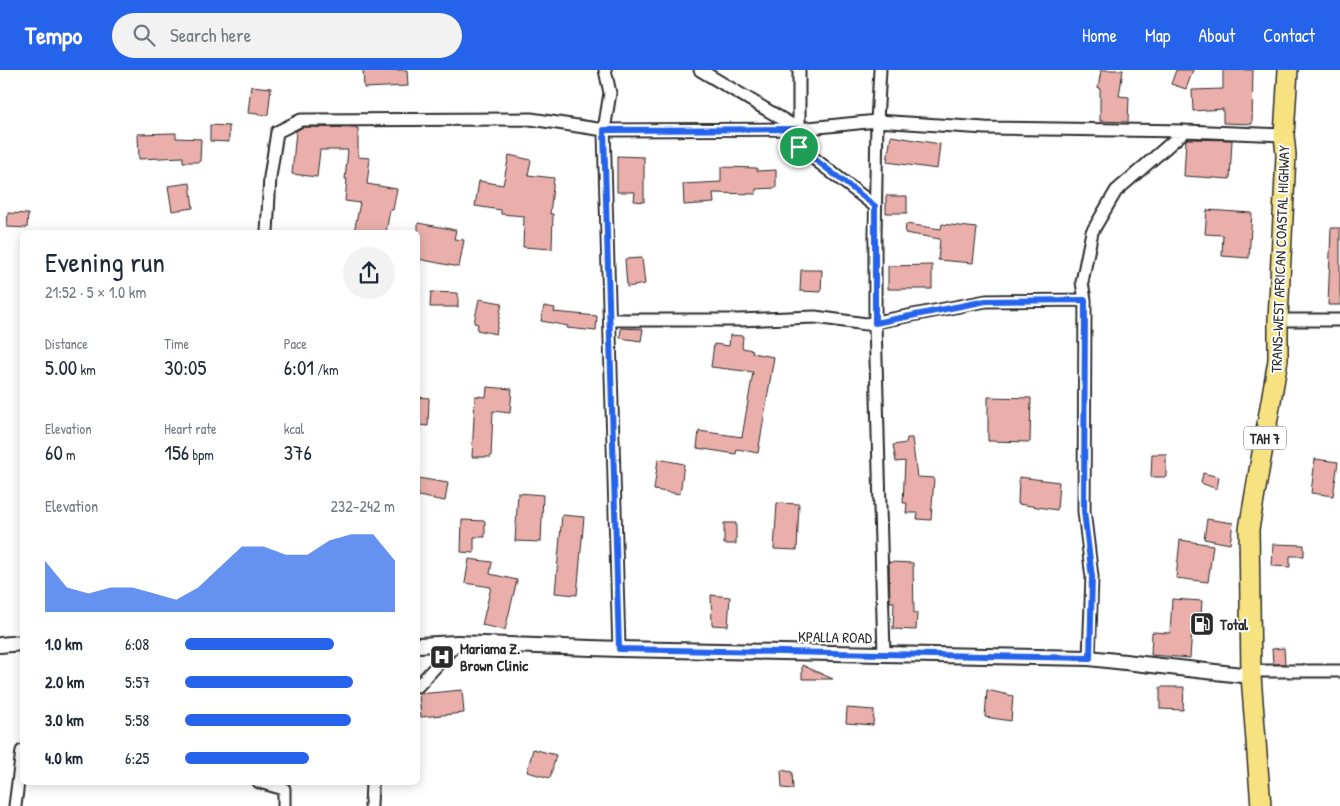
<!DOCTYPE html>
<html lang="en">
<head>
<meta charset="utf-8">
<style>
  body { margin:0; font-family:"Patrick Hand",sans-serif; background:#f2f2f3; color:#1f2937; height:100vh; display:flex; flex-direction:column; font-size:19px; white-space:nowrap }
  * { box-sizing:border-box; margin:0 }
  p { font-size:16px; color:#747a83 }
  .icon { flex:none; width:28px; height:28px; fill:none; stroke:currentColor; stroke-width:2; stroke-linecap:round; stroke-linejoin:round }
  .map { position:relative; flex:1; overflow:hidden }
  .panel { position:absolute; left:20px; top:160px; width:400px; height:555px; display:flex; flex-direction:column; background:#fff; border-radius:8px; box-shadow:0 2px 12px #0003 }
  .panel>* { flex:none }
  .pin { position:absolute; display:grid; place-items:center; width:42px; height:42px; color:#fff; margin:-21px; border:2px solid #fff; border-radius:50%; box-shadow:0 1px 5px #0007 }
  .round { display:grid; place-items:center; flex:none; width:52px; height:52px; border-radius:26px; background:#f2f2f3 }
  .headline { display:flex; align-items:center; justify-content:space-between; height:85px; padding:0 25px }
  h1 { font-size:28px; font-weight:600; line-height:38px }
  .stats { display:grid; grid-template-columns:repeat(3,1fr); gap:8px; height:85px; padding:5px 25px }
  .stats div { display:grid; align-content:center }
  .stats b { font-size:21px; font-weight:600 }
  .stats small { font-size:14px; font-weight:400 }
  .stats p { font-size:14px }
  .chart { height:140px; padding:10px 25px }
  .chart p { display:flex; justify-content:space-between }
  .chart svg { width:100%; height:90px; margin-top:5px; fill:#2563eb; opacity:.7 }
  ul { padding:0 25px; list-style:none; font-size:16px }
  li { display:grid; grid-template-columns:80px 60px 1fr; align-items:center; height:38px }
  li i { height:12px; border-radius:6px; background:#2563eb }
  header { display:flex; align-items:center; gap:30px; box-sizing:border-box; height:70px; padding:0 25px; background:#2563eb; color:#fff }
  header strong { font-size:24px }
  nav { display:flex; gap:28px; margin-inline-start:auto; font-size:18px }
  .search { width:350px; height:45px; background:#f2f2f3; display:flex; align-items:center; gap:12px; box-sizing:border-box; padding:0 18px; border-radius:28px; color:#747a83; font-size:19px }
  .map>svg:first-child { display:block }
</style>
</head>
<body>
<header>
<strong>Tempo</strong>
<div class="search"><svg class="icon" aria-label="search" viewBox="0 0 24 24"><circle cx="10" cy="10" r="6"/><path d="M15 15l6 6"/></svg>Search here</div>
<nav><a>Home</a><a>Map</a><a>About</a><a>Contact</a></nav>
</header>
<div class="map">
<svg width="1340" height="736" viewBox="0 0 1340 736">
  <rect width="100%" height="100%" fill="#fff"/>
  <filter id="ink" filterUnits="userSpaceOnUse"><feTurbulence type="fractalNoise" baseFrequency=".02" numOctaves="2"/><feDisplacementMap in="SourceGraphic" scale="10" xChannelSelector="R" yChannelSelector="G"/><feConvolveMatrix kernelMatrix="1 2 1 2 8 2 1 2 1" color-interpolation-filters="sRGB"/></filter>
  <g filter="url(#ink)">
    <path fill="#eaafaa" stroke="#2b2b2b" d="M 363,0 L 407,0 L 408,16 L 364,18 Z
      M 1101,0 L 1123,0 L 1119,26 L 1129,27 L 1128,52 L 1100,51 L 1100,19 L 1098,18 Z
      M 1176,0 L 1193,0 L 1186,19 L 1171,14 Z
      M 1223,0 L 1253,0 L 1252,54 L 1223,53 L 1223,39 L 1193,41 L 1192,20 L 1223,19 Z
      M 251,16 L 271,18 L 268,45 L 248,43 Z
      M 210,55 L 229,56 L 229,72 L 210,71 Z
      M 303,57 L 358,58 L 358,87 L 370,88 L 367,114 L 397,119 L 393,140 L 390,140 L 386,162 L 354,162 L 360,133 L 345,131 L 347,109 L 345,109 L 348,80 L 320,80 L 317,107 L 292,104 L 296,61 Z
      M 176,63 L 176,68 L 201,69 L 200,92 L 183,92 L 183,87 L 139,89 L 138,64 Z
      M 891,66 L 940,74 L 937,99 L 887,92 Z
      M 1188,69 L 1232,70 L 1230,109 L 1184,106 L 1186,70 Z
      M 509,85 L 531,90 L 528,105 L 554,108 L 550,144 L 553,144 L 552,179 L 523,177 L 524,146 L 501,144 L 501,140 L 475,136 L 479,111 L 503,115 Z
      M 617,86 L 644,87 L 644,132 L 634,131 L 635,122 L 617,122 Z
      M 721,97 L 757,98 L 757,101 L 776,100 L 776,118 L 756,119 L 756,124 L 713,123 L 714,133 L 684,135 L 683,114 L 721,112 Z
      M 190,113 L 193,138 L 172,141 L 168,116 Z
      M 886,126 L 907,126 L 907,143 L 886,143 Z
      M 1207,140 L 1252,143 L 1249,188 L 1222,186 L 1223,165 L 1205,164 Z
      M 8,143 L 28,144 L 27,158 L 7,157 Z
      M 418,153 L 456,160 L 454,169 L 464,170 L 459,197 L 418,189 Z
      M 906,154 L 941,159 L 942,154 L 977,158 L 973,193 L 938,190 L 940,169 L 905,163 Z
      M 1331,158 L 1340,158 L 1340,235 L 1328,235 Z
      M 642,188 L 645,214 L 627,217 L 625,189 Z
      M 932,195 L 932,219 L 888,219 L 888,196 Z
      M 801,200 L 822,200 L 821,222 L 800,221 Z
      M 431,222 L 458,223 L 458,237 L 430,237 Z
      M 479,229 L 502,233 L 496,264 L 477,260 L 478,254 L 474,253 Z
      M 544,236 L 555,238 L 554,242 L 597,246 L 596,261 L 567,258 L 568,256 L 541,251 Z
      M 621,258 L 643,259 L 641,271 L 620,268 Z
      M 730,265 L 743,266 L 742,278 L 753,280 L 752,283 L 774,287 L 758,383 L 737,379 L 736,384 L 697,378 L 699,361 L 742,367 L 753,302 L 711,297 L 714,274 L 729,276 Z
      M 487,317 L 512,319 L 510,343 L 493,341 L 491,387 L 472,387 L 475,326 L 486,327 Z
      M 418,327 L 429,328 L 428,356 L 418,355 Z
      M 988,327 L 1031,328 L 1030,372 L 988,371 Z
      M 907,368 L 912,368 L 917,407 L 934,408 L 931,450 L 917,449 L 918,443 L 906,443 L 907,433 L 903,433 L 905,391 L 896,392 L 893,375 L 906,373 Z
      M 1152,384 L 1166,384 L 1166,407 L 1151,407 Z
      M 658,389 L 684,394 L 680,424 L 654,420 Z
      M 1315,389 L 1338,392 L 1333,426 L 1311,423 Z
      M 1203,403 L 1219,407 L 1217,419 L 1201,413 Z
      M 1019,407 L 1059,412 L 1057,440 L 1018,434 Z
      M 418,408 L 448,413 L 445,431 L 418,426 Z
      M 518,423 L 543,425 L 541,472 L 515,471 Z
      M 777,433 L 799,434 L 797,480 L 774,479 Z
      M 562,445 L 584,447 L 577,525 L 555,523 Z
      M 1207,449 L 1233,453 L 1230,474 L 1204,469 Z
      M 462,450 L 485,451 L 485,467 L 474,467 L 474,483 L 461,482 Z
      M 724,453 L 736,453 L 736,474 L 724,474 Z
      M 1180,470 L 1213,475 L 1208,512 L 1176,508 Z
      M 1273,474 L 1304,475 L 1304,486 L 1290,486 L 1290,497 L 1272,496 Z
      M 469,489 L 492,492 L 490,504 L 517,510 L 505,560 L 482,555 L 491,517 L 465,513 Z
      M 889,492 L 913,493 L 914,543 L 917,543 L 916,560 L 893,559 L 894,532 L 890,532 Z
      M 711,525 L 730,527 L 728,556 L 712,555 Z
      M 1172,529 L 1202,531 L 1201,546 L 1193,545 L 1190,588 L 1151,585 L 1152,562 L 1170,563 Z
      M 1284,578 L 1285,594 L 1273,594 L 1272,579 Z
      M 802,595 L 833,609 L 802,609 Z
      M 1160,617 L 1184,617 L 1183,640 L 1160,639 Z
      M 462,620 L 464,643 L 421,647 L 419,624 Z
      M 987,620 L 1013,626 L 1011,651 L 985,647 Z
      M 847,638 L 874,640 L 873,655 L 846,653 Z
      M 533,679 L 556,685 L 550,708 L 527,702 Z
      M 781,700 L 792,702 L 793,719 L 782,718 Z"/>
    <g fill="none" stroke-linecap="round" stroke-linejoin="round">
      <defs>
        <path id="minor" d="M 605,0 L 610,23 L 604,60 L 619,579
          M 700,0 L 799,59
          M 799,0 L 799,77 L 875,136
          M 880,0 L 877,51 L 985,58 L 1185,61 L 1284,65
          M 267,162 L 270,107 L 277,62 L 301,50 L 531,49 L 604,60 L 799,59 L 877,51 L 875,166 L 875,253 L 884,584
          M 610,250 L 739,250 L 815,247 L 866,254 L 986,231 L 1085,230
          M 1278,250 L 1340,250
          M 1089,588 L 1092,507 L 1084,441 L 1085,230 L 1082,212 L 1092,162 L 1116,121 L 1185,61
          M 1251,601 L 1340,601
          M 418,616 L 457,573
          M 259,712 L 284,719 L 284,736
          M 15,736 L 22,681
          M 371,736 L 372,712"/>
        <path id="tertiary" d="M 0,575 L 22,573
          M 418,575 L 457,573 L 619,579 L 1089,588 L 1251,606"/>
        <path id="trunk" d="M 1261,736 L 1251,606 L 1249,459 L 1278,290 L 1278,250 L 1286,85 L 1284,65 L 1288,0"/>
      </defs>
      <use href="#minor" stroke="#2b2b2b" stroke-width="15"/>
      <use href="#tertiary" stroke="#2b2b2b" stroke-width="18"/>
      <use href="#trunk" stroke="#2b2b2b" stroke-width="22"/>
      <use href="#minor" stroke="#fff" stroke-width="11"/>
      <use href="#tertiary" stroke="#fff" stroke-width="14"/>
      <use href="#trunk" stroke="#f7e281" stroke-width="19"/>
    </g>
  </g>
  <g fill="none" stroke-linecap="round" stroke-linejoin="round" filter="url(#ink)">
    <defs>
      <path id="route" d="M 799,59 L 799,77 L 875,136 L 875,253 L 986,231 L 1085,230 L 1084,441 L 1092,507 L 1090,588 L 619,579 L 604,60 Z"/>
    </defs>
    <use href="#route" stroke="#fff" stroke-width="10"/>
    <use href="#route" stroke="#2563eb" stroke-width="6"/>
  </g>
  <defs>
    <symbol id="fuel-square" viewBox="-11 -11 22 22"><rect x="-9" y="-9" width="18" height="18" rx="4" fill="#2b2b2b" stroke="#fff"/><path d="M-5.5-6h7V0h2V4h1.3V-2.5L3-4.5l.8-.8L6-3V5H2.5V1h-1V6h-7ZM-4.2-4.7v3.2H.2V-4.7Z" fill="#fff"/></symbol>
    <symbol id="hospital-square" viewBox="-11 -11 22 22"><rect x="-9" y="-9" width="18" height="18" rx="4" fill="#2b2b2b" stroke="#fff"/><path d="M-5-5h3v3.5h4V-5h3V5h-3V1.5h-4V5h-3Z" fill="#fff"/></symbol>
  </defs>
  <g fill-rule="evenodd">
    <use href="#fuel-square" x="1188" y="540" width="28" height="28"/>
    <use href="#hospital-square" x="428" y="573" width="28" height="28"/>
  </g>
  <g text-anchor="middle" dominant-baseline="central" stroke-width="4" stroke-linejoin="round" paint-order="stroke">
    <rect fill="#fff" stroke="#6b6b6b" stroke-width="1" x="1244" y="356.5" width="42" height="23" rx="4"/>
    <g font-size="14" font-weight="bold" fill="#2b2b2b">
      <text x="1265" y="368">TAH 7</text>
    </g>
    <g font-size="15" fill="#2b2b2b" stroke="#fff">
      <text transform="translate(1280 189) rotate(-88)">TRANS-WEST AFRICAN COASTAL HIGHWAY</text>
      <text transform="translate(835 567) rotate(1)">KPALLA ROAD</text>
    </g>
    <g font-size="15" font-weight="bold" fill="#2b2b2b" stroke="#fff" text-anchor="start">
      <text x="1220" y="554">Total</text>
      <text x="460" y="578">Mariama Z.<tspan x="460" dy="17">Brown Clinic</tspan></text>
    </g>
  </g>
</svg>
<div class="pin" style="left:799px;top:77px;background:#1e9e55"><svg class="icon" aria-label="arrive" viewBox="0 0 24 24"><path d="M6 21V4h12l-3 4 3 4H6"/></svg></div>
<section class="panel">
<div class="headline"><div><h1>Evening run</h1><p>21:52 · 5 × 1.0 km</p></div><a class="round"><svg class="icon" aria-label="share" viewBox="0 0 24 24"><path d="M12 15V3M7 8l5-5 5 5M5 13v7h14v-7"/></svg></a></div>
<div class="stats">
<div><p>Distance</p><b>5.00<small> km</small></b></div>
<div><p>Time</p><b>30:05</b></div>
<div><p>Pace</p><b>6:01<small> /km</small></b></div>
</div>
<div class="stats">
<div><p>Elevation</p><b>60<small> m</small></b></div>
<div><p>Heart rate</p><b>156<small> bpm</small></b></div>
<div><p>kcal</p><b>376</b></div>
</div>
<div class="chart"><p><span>Elevation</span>232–242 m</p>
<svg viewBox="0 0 160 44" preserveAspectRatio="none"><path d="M0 44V19L10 32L20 35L30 32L40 32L50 35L60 38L70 32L80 22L90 12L100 12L110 16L120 16L130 9L140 6L150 6L160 19V44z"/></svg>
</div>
<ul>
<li><b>1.0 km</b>6:08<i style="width:71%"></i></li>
<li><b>2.0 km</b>5:57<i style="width:80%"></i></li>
<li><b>3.0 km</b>5:58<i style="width:79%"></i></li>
<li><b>4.0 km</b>6:25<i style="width:59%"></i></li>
</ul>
</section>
</div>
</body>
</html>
